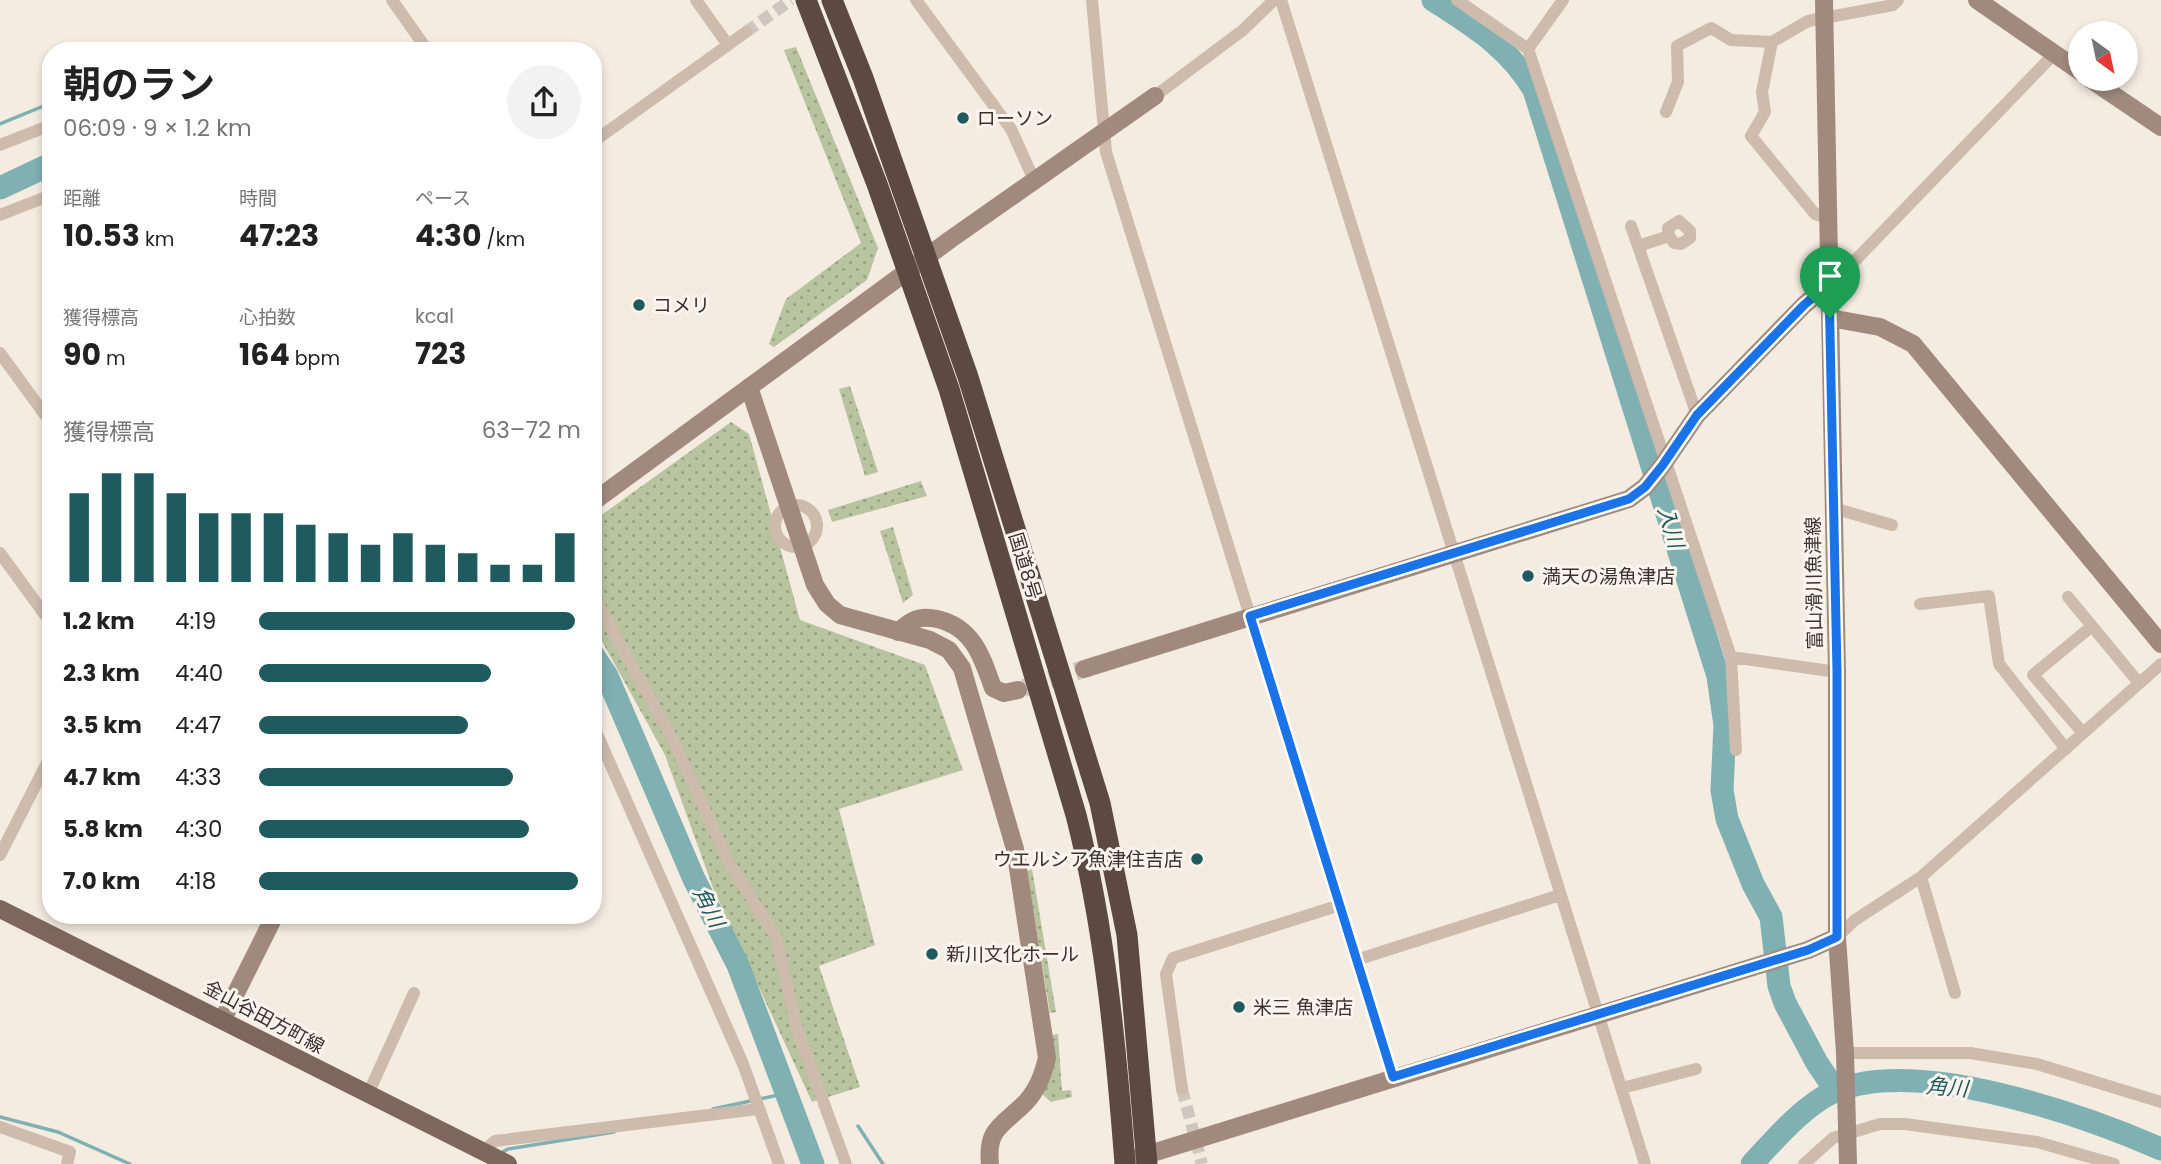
<!DOCTYPE html>
<html lang="ja">
<head>
<meta charset="utf-8">
<style>
  body { margin:0; font-family:Poppins,"Noto Sans JP",sans-serif; background:#f2f2f2; color:#222; height:100vh; display:flex; flex-direction:column; font-size:26px; white-space:nowrap }
  * { box-sizing:border-box; margin:0 }
  p { font-size:23px; color:#767676 }
  .icon { flex:none; width:38px; height:38px; fill:none; stroke:currentColor; stroke-width:2; stroke-linecap:round; stroke-linejoin:round }
  .map { position:relative; flex:1; overflow:hidden }
  .drawer { position:absolute; left:42px; top:42px; width:560px; height:882px; display:flex; flex-direction:column; background:#fff; border-radius:28px; box-shadow:0 4px 10px #0003 }
  .drawer>* { flex:none }
  .needle { width:46px; rotate:147deg }
  .controls { position:absolute; left:2068px; top:21px; display:grid; gap:14px }
  .controls a { display:grid; place-items:center; width:70px; height:70px; border-radius:50%; background:#fff; box-shadow:0 4px 10px #0003; font-size:35px }
  .pin { position:absolute; display:grid; place-items:center; width:60px; height:60px; color:#fff; margin:-72px -30px; border-radius:50% 50% 50% 0; rotate:-45deg; box-shadow:0 0 7px #0007 }
  .pin .icon { rotate:45deg }
  .round { display:grid; place-items:center; flex:none; width:74px; height:74px; border-radius:37px; background:#f2f2f2 }
  .headline { display:flex; align-items:center; justify-content:space-between; height:119px; padding:0 21px }
  h1 { font-size:38px; font-weight:700; line-height:52px }
  .stats { display:grid; grid-template-columns:repeat(3,1fr); gap:10px; height:119px; padding:7px 21px }
  .stats div { display:grid; align-content:center }
  .stats b { font-size:30px; font-weight:700 }
  .stats small { font-size:19px; font-weight:400 }
  .stats p { font-size:19px }
  .chart { height:196px; padding:14px 21px }
  .chart p { display:flex; justify-content:space-between }
  .chart svg { width:100%; height:126px; margin-top:7px; stroke:#1f5a5e; stroke-width:6 }
  ul { padding:0 21px; list-style:none; font-size:23px }
  li { display:grid; grid-template-columns:112px 84px 1fr; align-items:center; height:52px }
  li i { height:18px; border-radius:9px; background:#1f5a5e }
  .map>svg:first-child { display:block }
</style>
</head>
<body>
<div class="map">
<svg width="2161" height="1164" viewBox="0 0 2161 1164">
  <defs>
    <pattern id="green-dots" width="8" height="8" patternUnits="userSpaceOnUse" patternTransform="scale(1.75)"><rect width="8" height="8" fill="#b8c4a0"/><path d="M2 2h.1M6 6h.1" fill="none" stroke="#97a083" stroke-width="1.8" stroke-linecap="round"/></pattern>
  </defs>
  <rect width="100%" height="100%" fill="#f4ebe1"/>
  <path fill="url(#green-dots)" d="M 796,47 L 878,248 L 867,280 L 774,347 L 769,344 L 786,299 L 861,243 L 784,50 Z
    M 850,386 L 878,472 L 865,476 L 839,389 Z
    M 731,422 L 749,434 L 800,620 L 925,665 L 963,770 L 839,809 L 875,945 L 819,966 L 860,1087 L 812,1102 L 713,888 L 665,755 L 593,625 L 593,521 Z
    M 921,481 L 927,496 L 832,522 L 828,510 Z
    M 893,527 L 913,595 L 903,603 L 880,531 Z
    M 1032,869 L 1056,1012 L 1050,1013 L 1027,871 Z
    M 1058,1034 L 1062,1091 L 1071,1090 L 1072,1097 L 1051,1102 L 1042,1094 L 1052,1069 L 1053,1035 Z"/>
  <g fill="none" stroke-linecap="round" stroke-linejoin="round">
    <path stroke="#7fb0b2" stroke-width="3.5" d="M 0,124 L 51,103
      M 713,1109 L 788,1093
      M 0,1117 L 58,1132 L 130,1164
      M 858,1126 L 883,1164
      M 501,1153 L 508,1149 L 614,1132"/>
    <path stroke="#7fb0b2" stroke-width="23" d="M 1433,0 C 1473,26 1509,47 1534,90 L 1718,676 L 1725,725 L 1722,790 L 1727,819 L 1753,884 L 1771,917 L 1779,986 L 1785,1003 L 1817,1063 L 1836,1091
      M 0,188 L 51,164
      M 593,655 L 607,676 L 694,879 L 738,965 L 813,1164
      M 1752,1164 C 1773,1141 1807,1102 1836,1091 C 1919,1057 2083,1115 2161,1149"/>
    <path stroke="#cfc6bd" stroke-width="12" stroke-dasharray="12 6" stroke-linecap="butt" d="M 746,32 L 791,0
      M 1182,1089 L 1202,1164"/>
    <path stroke="#cfc6bd" stroke-width="18" stroke-dasharray="18 9" stroke-linecap="butt" d="M 1024,688 L 1084,669"/>
    <path stroke="#cdbbac" stroke-width="12" d="M 392,0 L 428,51
      M 696,0 L 728,45
      M 916,0 L 1011,129 L 1034,180
      M 1092,0 L 1106,152 L 1393,1077
      M 1281,0 L 1645,1164
      M 1457,0 L 1528,49 L 1731,657 L 1837,672
      M 1528,49 L 1563,0
      M 1155,96 L 1243,30 L 1274,0
      M 1666,112 L 1678,82 L 1677,46 L 1711,28 L 1731,40 L 1772,42
      M 593,142 L 746,32
      M 0,145 L 51,125
      M 0,215 L 51,195
      M 1828,218 L 1815,214 L 1751,136 L 1765,112 L 1762,92 L 1772,42 L 1808,21 L 1893,5 L 1898,0
      M 1631,226 L 1697,415
      M 1638,246 L 1669,236 L 1674,243 L 1681,244 L 1690,238 L 1690,231 L 1679,221 L 1668,228 L 1669,236
      M 1829,284 L 1846,270 L 2054,54
      M 0,353 L 51,423
      M775 526a21 21 0 1 1 42 0a21 21 0 1 1-42 0Z
      M 1833,508 L 1892,525
      M 0,553 L 51,623
      M 593,595 L 674,742 L 729,863 L 776,937 L 797,1029 L 846,1164
      M 2068,597 L 2139,683
      M 1920,604 L 1989,596 L 1999,664 L 2066,749
      M 1731,657 L 1736,750
      M 593,725 L 743,1064 L 779,1164
      M 2083,733 L 2033,675 L 2092,626
      M 0,855 L 51,755
      M 1921,877 L 1955,993
      M 1837,937 L 1855,920 L 1921,877 L 2161,664
      M 1356,960 L 1560,895
      M 1845,1053 L 1970,1053 L 2037,1064 L 2161,1102
      M 1622,1088 L 1696,1069
      M 1182,1089 L 1166,974 L 1173,958 L 1340,905
      M 368,1094 L 414,993
      M 0,1127 L 70,1152 L 67,1164
      M 483,1151 L 495,1141 L 758,1109
      M 1804,1164 L 1833,1138 L 1880,1124 L 1905,1124 L 2037,1142 L 2114,1164"/>
    <path stroke="#a18a7d" stroke-width="18" d="M 1824,0 L 1837,672 L 1837,937 L 1845,1053 L 1848,1164
      M 1977,0 L 2081,72
      M 2090,79 L 2161,127
      M 1830,318 L 1880,327 L 1913,344 L 2161,644
      M 749,387 L 815,585 L 827,604 L 840,615 L 930,640 L 949,650 L 962,668 L 1015,849 L 1047,1058 C 1043,1074 1038,1089 1026,1102 C 1004,1125 986,1127 990,1164
      M 593,502 L 951,239 L 1155,96
      M 898,632 C 911,620 920,615 937,619 C 973,627 982,657 993,688 L 1004,693 L 1018,690
      M 1084,669 L 1629,499 L 1645,487 L 1662,466 L 1697,415 L 1804,305 L 1829,284
      M 223,1019 L 275,915
      M 1133,1159 L 1808,950 L 1837,937"/>
    <path stroke="#7d675c" stroke-width="18" d="M 0,909 L 508,1164"/>
    <path stroke="#5c4a42" stroke-width="21" d="M 806,0 L 877,184 L 949,389 L 1076,815 C 1105,928 1116,1047 1125,1164
      M 832,0 L 863,78 L 968,377 L 1100,803 L 1127,935 L 1147,1164"/>
  </g>
  <g fill="none" stroke-linecap="round" stroke-linejoin="round">
    <defs>
      <path id="route" d="M 1829,284 L 1837,672 L 1837,937 L 1808,950 L 1393,1077 L 1250,616 L 1629,499 L 1645,487 L 1662,466 L 1697,415 L 1804,305 Z"/>
    </defs>
    <use href="#route" stroke="#fff" stroke-width="14"/>
    <use href="#route" stroke="#1a73e8" stroke-width="9"/>
  </g>
  <g fill="#1f5a5e" stroke="#fbf5ee" stroke-width="2.5">
    <circle cx="963" cy="118" r="7"/>
    <circle cx="639" cy="305" r="7"/>
    <circle cx="1528" cy="576" r="7"/>
    <circle cx="1197" cy="859" r="7"/>
    <circle cx="932" cy="954" r="7"/>
    <circle cx="1239" cy="1007" r="7"/>
  </g>
  <g text-anchor="middle" dominant-baseline="central" stroke-width="6" stroke-linejoin="round" paint-order="stroke">
    <g font-size="19" fill="#3b302b" stroke="#fbf5ee" text-anchor="start">
      <text x="977" y="118">ローソン</text>
      <text x="653" y="305">コメリ</text>
      <text x="1542" y="576">満天の湯魚津店</text>
      <text x="1183" y="859" text-anchor="end">ウエルシア魚津住吉店</text>
      <text x="946" y="954">新川文化ホール</text>
      <text x="1253" y="1007">米三 魚津店</text>
    </g>
    <g font-size="19" fill="#3b302b" stroke="#fbf5ee">
      <text transform="translate(1025 566) rotate(73)">国道8号</text>
      <text transform="translate(1814 583) rotate(-91)">富山滑川魚津線</text>
      <text transform="translate(264 1017) rotate(28)">金山谷田方町線</text>
    </g>
    <g font-size="21" font-style="italic" fill="#1f5a5e" stroke="#fbf5ee">
      <text transform="translate(1671 527) rotate(73)">入川</text>
      <text transform="translate(709 907) rotate(63)">角川</text>
      <text transform="translate(1947 1087) rotate(5)">角川</text>
    </g>
  </g>
</svg>
<div class="controls">
<a><svg class="needle" viewBox="-14 -14 28 28"><path d="M0-13l5 13h-10z" fill="#e53935"/><path d="M0 13l5-13h-10z" fill="#767676"/></svg></a>
</div>
<div class="pin" style="left:1830px;top:318px;background:#1e9e55"><svg class="icon" aria-label="arrive" viewBox="0 0 24 24"><path d="M6 21V4h12l-3 4 3 4H6"/></svg></div>
<section class="drawer">
<div class="headline"><div><h1>朝のラン</h1><p>06:09 · 9 × 1.2 km</p></div><a class="round"><svg class="icon" aria-label="share" viewBox="0 0 24 24"><path d="M12 15V3M7 8l5-5 5 5M5 13v7h14v-7"/></svg></a></div>
<div class="stats">
<div><p>距離</p><b>10.53<small> km</small></b></div>
<div><p>時間</p><b>47:23</b></div>
<div><p>ペース</p><b>4:30<small> /km</small></b></div>
</div>
<div class="stats">
<div><p>獲得標高</p><b>90<small> m</small></b></div>
<div><p>心拍数</p><b>164<small> bpm</small></b></div>
<div><p>kcal</p><b>723</b></div>
</div>
<div class="chart"><p><span>獲得標高</span>63–72 m</p>
<svg viewBox="0 0 160 44" preserveAspectRatio="none"><path d="M5 44V13M15 44V6M25 44V6M35 44V13M45 44V20M55 44V20M65 44V20M75 44V24M85 44V27M95 44V31M105 44V27M115 44V31M125 44V34M135 44V38M145 44V38M155 44V27"/></svg>
</div>
<ul>
<li><b>1.2 km</b>4:19<i style="width:98%"></i></li>
<li><b>2.3 km</b>4:40<i style="width:72%"></i></li>
<li><b>3.5 km</b>4:47<i style="width:65%"></i></li>
<li><b>4.7 km</b>4:33<i style="width:79%"></i></li>
<li><b>5.8 km</b>4:30<i style="width:84%"></i></li>
<li><b>7.0 km</b>4:18<i style="width:99%"></i></li>
</ul>
</section>
</div>
</body>
</html>
